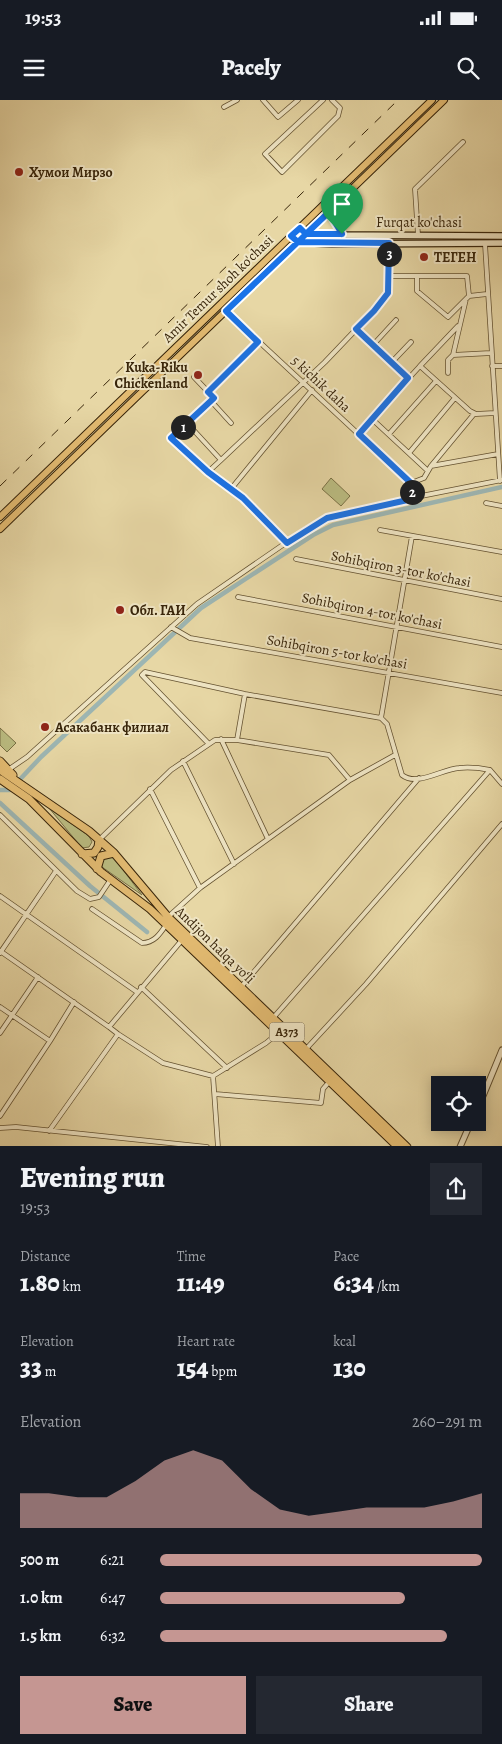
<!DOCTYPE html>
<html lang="en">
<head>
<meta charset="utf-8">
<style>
  body { margin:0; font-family:Alegreya,serif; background:#242831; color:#f1f3f6; height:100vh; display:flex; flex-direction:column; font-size:19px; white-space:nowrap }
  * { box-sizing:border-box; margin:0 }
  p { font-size:16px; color:#9ea1a6 }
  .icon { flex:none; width:28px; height:28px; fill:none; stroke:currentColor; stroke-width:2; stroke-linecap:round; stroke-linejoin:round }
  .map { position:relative; height:1046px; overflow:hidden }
  .panel { display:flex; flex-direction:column; background:#171b24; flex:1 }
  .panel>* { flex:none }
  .controls { position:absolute; left:431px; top:976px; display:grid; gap:10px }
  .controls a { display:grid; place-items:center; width:55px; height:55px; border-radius:0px; background:#171b24; box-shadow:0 2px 12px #0003; font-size:25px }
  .pin { position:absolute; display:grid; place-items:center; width:42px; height:42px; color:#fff; margin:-51px -21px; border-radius:50% 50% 50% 0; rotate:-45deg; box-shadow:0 0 5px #0007 }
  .pin .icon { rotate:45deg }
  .km { position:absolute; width:25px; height:25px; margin:-12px; border-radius:50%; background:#222; color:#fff; font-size:14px; line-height:25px; text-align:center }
  .round { display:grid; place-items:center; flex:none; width:52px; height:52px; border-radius:0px; background:#242831 }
  .overview { display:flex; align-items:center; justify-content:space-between; height:85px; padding:0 20px }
  h1 { font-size:28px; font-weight:800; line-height:38px }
  .figures { display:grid; grid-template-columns:repeat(3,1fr); gap:8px; height:85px; padding:5px 20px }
  .figures div { display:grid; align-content:center }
  .figures b { font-size:25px; font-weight:800 }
  .figures small { font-size:14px; font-weight:400 }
  .figures p { font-size:14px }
  .chart { height:140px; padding:10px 20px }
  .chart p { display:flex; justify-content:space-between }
  .chart svg { width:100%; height:90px; margin-top:5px; fill:#c59692; opacity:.7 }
  .button { display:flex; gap:10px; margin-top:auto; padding:10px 20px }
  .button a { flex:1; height:58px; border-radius:0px; background:#c59692; color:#111; font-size:20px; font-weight:800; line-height:58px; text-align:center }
  .button a+a { background:#242831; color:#f1f3f6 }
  ul { padding:0 20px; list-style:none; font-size:16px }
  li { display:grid; grid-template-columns:80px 60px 1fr; align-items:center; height:38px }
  li i { height:12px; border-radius:6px; background:#c59692 }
  .status { display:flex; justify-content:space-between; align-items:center; height:35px; padding:0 25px; background:#171b24; direction:ltr }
  .status svg { height:14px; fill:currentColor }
  header { display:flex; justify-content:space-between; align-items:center; height:65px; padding:0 20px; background:#171b24; font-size:22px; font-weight:800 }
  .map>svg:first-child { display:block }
</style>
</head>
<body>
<div class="status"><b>19:53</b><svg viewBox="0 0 49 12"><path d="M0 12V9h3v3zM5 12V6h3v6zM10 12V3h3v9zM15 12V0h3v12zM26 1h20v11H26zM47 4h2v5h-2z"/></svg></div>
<header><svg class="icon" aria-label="menu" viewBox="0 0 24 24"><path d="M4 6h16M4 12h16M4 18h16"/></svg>Pacely<svg class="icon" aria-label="search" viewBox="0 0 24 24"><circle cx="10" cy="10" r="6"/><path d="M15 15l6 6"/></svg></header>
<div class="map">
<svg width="502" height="1047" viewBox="0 0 502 1047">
  <rect width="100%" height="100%" fill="#e7d7a5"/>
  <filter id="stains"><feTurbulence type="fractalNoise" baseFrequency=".004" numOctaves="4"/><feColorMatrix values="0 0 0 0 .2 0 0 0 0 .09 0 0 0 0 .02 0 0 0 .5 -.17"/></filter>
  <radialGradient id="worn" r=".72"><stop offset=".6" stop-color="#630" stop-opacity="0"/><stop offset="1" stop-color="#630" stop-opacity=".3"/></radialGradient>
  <path fill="#bbbd82" stroke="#7a7146" d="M 331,378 L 350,396 L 341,406 L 322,389 Z
    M 0,628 L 16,643 L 7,652 L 0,645 Z
    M 49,708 L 89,736 L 92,742 L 89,747 L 82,748 Z
    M 112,757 L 114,758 L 142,795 L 102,767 L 102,759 Z"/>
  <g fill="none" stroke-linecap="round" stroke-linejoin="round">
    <path stroke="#9db6b3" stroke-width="4.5" d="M 0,690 L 10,690 L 41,657 L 201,508 L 313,435 L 333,425 L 502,387
      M 0,703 L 90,786 L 147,832"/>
    <defs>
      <path id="minor" d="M 263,0 L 278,17 L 298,0
        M 323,0 L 265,54 L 282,72 L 338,16 L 340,8 L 332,0
        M 224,7 L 237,0
        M 418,135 L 415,89 L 463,42
        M 485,144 L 500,381
        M 389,176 L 467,176 L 469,196
        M 417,176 L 417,191 L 448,217 L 469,196 L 487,194
        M 226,211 L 411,383 L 412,399
        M 356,229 L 409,278 L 420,266 L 470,311 L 476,314 L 495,313
        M 373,245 L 396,220
        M 453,255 L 491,253
        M 391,263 L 411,242
        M 420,266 L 458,226
        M 492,266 L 502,266
        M 448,273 L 448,260 L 453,255 L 466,199
        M 194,277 L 214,298 L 171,338 L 208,372 L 231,389 L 312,290
        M 208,292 L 258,242
        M 211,301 L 231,323
        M 372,319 L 428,371
        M 187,323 L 221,360 L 208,372
        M 359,334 L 409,278
        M 389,334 L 436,281
        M 409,353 L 454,299
        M 221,360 L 325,262 L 386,198 L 389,176 L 389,143
        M 431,366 L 474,314
        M 411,383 L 424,378 L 431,366 L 498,354
        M 231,389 L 257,410 L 287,443
        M 486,403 L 502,406
        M 380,430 L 502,452
        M 296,459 L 502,499
        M 238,497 L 502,547
        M 171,527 L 190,538 L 502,593
        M 381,618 L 412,436
        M 221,639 L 268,739
        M 237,640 L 245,594
        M 208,643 L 142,575 L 145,572 L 245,594 L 381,618 L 387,624 L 402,675 C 417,687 442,669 459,668 C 469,667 480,668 490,670 L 502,684
        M 183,661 L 234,764
        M 8,670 L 27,657 L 197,504 L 306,429 L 327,418 L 396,401 L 502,380
        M 150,689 L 200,788
        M 0,715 L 77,791 L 90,799 L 99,797 L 111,779
        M 99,740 L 171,670 L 215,640 L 237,640 L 329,655 L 350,680
        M 0,796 L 137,892
        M 92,809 L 142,843 C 154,843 160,834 166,825
        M 168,817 L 200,788 L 350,680 L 395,655
        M 0,851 L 109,927 L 182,840
        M 0,853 L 56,771
        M 141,887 L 227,968
        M 241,887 L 419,678
        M 0,907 L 50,941 L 0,1016
        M 273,918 L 490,670
        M 0,933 L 38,877
        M 118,934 L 163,963 L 213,976
        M 50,941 L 74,902
        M 306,949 L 366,884 L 502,724
        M 215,994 L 321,1003 L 323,989 L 329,982
        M 0,1028 L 16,1027 L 207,1047
        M 49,1031 L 118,934 L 109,927
        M 218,1047 L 213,976 L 266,943 L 278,933"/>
      <path id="tertiary" d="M 478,1008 L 502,950
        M 460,1047 L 471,1022"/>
      <path id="secondary" d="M 329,112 L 342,135
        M 300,128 L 306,133 L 330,135 L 502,136
        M 291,136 L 298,142 L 332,144 L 502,143"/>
      <path id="primary" d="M 0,417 L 432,0
        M 0,429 L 444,0"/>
      <path id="trunk" d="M 0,661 L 13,675
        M 0,670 L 89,731 L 114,753 L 168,817 L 407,1047
        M 0,679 L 29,699 L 101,772 L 150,809 L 398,1047
        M 82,754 L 94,753 L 98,747 L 99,740
        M 97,769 L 101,756 L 114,753"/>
    </defs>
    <use href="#minor" stroke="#645231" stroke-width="5.5"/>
    <use href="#tertiary" stroke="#645231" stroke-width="7"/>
    <use href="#secondary" stroke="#38250a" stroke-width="8"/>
    <use href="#primary" stroke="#38250a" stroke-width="8"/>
    <use href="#trunk" stroke="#38250a" stroke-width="9"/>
    <use href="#minor" stroke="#efe5c4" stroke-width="4"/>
    <use href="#tertiary" stroke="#efe5c4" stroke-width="5"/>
    <use href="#secondary" stroke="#efe5c4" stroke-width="5.5"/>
    <use href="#primary" stroke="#e4bc72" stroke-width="6"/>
    <use href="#trunk" stroke="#e4bc72" stroke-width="7"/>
    <path stroke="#38250a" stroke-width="1" stroke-dasharray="9 9" stroke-linecap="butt" d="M 0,386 L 398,0"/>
  </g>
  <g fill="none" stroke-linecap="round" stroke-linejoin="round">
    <defs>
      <path id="route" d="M 342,134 L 306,134 L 298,142 L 226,211 L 258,242 L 208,292 L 214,298 L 171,338 L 208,372 L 243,398 L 287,443 L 327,418 L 412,399 L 411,383 L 359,334 L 408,278 L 356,229 L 374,211 L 388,193 L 389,143 L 298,142 L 291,136 L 300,128 L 306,134 L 329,112 L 342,134"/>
    </defs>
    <use href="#route" stroke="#fff" stroke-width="10"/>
    <use href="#route" stroke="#1a73e8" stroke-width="6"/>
  </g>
  <g fill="#8f2418" stroke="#efe5c4" stroke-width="2">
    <circle cx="19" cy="72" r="5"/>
    <circle cx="424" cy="157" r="5"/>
    <circle cx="198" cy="275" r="5"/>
    <circle cx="120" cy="510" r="5"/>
    <circle cx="45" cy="627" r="5"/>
  </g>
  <g text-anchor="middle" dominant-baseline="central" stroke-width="4" stroke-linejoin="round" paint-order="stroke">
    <rect fill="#efe5c4" stroke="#6f5f42" stroke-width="1" x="269.5" y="922.5" width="35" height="19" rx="4"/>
    <g font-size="12" font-weight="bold" fill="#38250a">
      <text x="287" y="932">A373</text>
    </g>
    <g font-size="14" font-weight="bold" fill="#38250a" stroke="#efe5c4" text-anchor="start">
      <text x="29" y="72">Хумои Мирзо</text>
      <text x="434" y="157">ТЕГЕН</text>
      <text x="188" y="267" text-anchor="end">Kuka-Riku<tspan x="188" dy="16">Chickenland</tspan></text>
      <text x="130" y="510">Обл. ГАИ</text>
      <text x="55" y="627">Асакабанк филиал</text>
    </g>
    <g font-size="14" fill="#38250a" stroke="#efe5c4">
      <text x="419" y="122">Furqat ko'chasi</text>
      <text transform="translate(218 189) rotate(-44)">Amir Temur shoh ko'chasi</text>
      <text transform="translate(321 284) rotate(43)">5 kichik daha</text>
      <text transform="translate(401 469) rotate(11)">Sohibqiron 3-tor ko'chasi</text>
      <text transform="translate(372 511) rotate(11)">Sohibqiron 4-tor ko'chasi</text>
      <text transform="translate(337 552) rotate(10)">Sohibqiron 5-tor ko'chasi</text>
      <text transform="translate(215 845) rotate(44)">Andijon halqa yo‘li</text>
    </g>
  </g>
  <rect width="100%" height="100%" filter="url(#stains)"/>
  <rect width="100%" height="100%" fill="url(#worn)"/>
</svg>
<div class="controls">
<a><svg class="icon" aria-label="locate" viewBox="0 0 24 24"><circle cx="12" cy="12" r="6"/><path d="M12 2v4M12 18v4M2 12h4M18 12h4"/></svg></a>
</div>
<div class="pin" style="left:342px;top:134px;background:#1e9e55"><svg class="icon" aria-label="arrive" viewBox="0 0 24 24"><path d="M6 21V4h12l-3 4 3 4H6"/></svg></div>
<b class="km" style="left:183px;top:327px">1</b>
<b class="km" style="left:412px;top:392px">2</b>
<b class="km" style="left:389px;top:154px">3</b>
</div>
<section class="panel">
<div class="overview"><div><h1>Evening run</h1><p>19:53</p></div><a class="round"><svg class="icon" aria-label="share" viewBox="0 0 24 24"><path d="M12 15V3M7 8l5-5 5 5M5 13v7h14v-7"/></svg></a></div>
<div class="figures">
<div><p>Distance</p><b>1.80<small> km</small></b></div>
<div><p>Time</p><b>11:49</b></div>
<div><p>Pace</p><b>6:34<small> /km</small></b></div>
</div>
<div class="figures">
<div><p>Elevation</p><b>33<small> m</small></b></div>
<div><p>Heart rate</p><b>154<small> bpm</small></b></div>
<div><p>kcal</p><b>130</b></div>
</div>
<div class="chart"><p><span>Elevation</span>260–291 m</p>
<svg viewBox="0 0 160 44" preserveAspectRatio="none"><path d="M0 44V27L10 27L20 29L30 29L40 21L50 11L60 6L70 11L80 25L90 35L100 38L110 36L120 34L130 34L140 34L150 31L160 27V44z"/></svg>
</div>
<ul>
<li><b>500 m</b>6:21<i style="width:100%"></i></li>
<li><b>1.0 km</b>6:47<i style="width:76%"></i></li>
<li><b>1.5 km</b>6:32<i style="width:89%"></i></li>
</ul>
<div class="button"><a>Save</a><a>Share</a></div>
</section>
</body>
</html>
